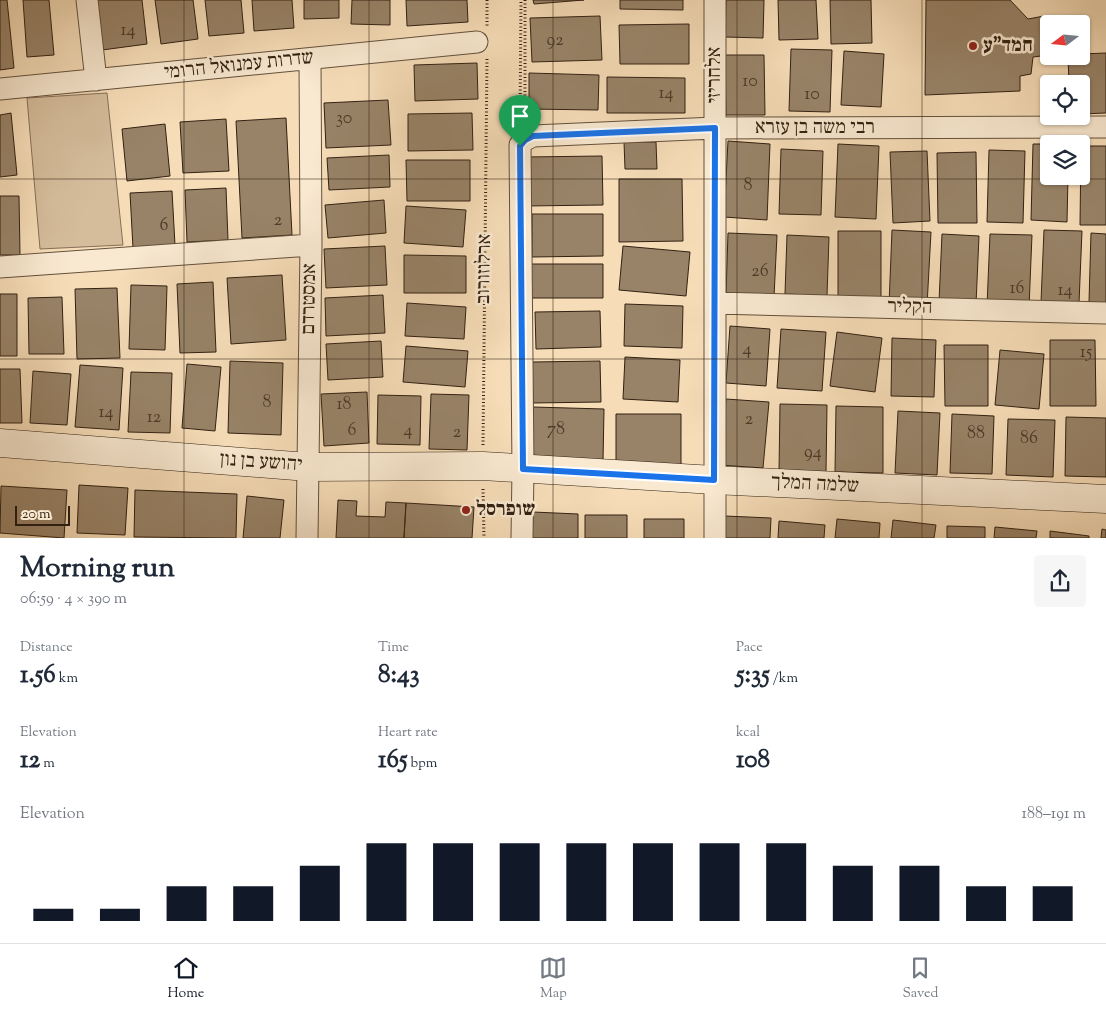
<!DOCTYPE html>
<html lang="en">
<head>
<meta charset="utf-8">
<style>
  body { margin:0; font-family:"Sorts Mill Goudy","Frank Ruhl Libre",serif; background:#f6f6f7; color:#1f2937; height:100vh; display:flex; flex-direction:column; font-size:19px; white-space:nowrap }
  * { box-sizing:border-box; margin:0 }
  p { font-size:16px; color:#747a83 }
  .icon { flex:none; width:28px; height:28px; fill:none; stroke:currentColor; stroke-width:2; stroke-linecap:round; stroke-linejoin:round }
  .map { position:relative; height:538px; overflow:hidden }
  .drawer { display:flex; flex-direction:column; background:#fff; flex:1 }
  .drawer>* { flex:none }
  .needle { width:32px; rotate:254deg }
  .controls { position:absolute; left:1040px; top:15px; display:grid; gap:10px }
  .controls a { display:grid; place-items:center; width:50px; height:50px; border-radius:5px; background:#fff; box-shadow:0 1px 4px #0004; font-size:25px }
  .scale { position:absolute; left:15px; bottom:12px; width:55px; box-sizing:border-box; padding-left:5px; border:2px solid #322112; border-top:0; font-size:14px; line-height:18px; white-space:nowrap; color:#322112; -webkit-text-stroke:4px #f9e9d1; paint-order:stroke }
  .pin { position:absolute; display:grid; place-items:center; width:42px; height:42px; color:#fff; margin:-51px -21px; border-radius:50% 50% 50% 0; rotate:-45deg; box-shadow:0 0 5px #0007 }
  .pin .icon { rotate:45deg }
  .round { display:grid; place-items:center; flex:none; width:52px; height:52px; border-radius:5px; background:#f6f6f7 }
  .overview { display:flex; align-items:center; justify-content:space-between; height:85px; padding:0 20px }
  h1 { font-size:28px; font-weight:700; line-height:38px }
  .metrics { display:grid; grid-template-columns:repeat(3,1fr); gap:8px; height:85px; padding:5px 20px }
  .metrics div { display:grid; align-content:center }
  .metrics b { font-size:25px; font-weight:700 }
  .metrics small { font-size:14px; font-weight:400 }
  .metrics p { font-size:14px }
  .chart { height:140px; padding:10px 20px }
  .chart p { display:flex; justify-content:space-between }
  .chart svg { width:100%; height:90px; margin-top:5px; stroke:#111827; stroke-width:6 }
  .tab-bar { display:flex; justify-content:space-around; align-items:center; height:70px; border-top:1px solid #e0e1e3; background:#fff; font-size:14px; color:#747a83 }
  .tab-bar a { display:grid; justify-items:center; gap:2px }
  .tab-bar .active { color:#111827 }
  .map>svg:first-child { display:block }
</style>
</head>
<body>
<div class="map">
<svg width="1106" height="538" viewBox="0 0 1106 538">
  <rect width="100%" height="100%" fill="#f6ddb8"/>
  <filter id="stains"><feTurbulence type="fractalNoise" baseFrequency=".004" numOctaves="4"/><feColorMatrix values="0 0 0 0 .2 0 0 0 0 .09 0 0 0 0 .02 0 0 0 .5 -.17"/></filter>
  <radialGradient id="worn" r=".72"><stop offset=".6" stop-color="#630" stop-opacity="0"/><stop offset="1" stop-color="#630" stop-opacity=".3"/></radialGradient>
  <path fill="#d5bd9c" stroke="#846f57" d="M 107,93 L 123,245 L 40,249 L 27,98 Z"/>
  <path fill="#988368" stroke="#322112" d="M 0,0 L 7,0 L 14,68 L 0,70 Z
    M 23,0 L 49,0 L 54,55 L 27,57 Z
    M 96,0 L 142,0 L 147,44 L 102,50 Z
    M 155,0 L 193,0 L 198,39 L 161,44 Z
    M 205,0 L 241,0 L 244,33 L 209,36 Z
    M 252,0 L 292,0 L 294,28 L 254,31 Z
    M 304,0 L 339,0 L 339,18 L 304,19 Z
    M 352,0 L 390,0 L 390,25 L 351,24 Z
    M 406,0 L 467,0 L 468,22 L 407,26 Z
    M 533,0 L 584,0 L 534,4 Z
    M 620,0 L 683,0 L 683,10 L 620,9 Z
    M 726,0 L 764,0 L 763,38 L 725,37 Z
    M 778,0 L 816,0 L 818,39 L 779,40 Z
    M 830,0 L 871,0 L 872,43 L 831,44 Z
    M 926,0 L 1010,0 L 1028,19 L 1044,16 L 1058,24 L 1049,24 L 1049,55 L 1033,57 L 1031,74 L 1020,76 L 1020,91 L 925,95 Z
    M 600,16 L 602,60 L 532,62 L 530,18 Z
    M 689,24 L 689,64 L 620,64 L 619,25 Z
    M 791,49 L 832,50 L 830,112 L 789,111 Z
    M 844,51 L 884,54 L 881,107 L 841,105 Z
    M 1106,53 L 1106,113 L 1081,114 L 1081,84 L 1069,84 L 1068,56 L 1081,56 L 1081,54 Z
    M 725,55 L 764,55 L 765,115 L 726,115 Z
    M 477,63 L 478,99 L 415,101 L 414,65 Z
    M 529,73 L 599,75 L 598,110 L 529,109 Z
    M 607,77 L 685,78 L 685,113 L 607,113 Z
    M 388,100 L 391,145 L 326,148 L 324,103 Z
    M 11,113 L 17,175 L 0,177 L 0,115 Z
    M 472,113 L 473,150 L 408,151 L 408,114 Z
    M 286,118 L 292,235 L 242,238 L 236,121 Z
    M 226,119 L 229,171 L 183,173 L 180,122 Z
    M 165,124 L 170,176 L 127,181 L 122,129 Z
    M 728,141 L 770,144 L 767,220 L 724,217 Z
    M 624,142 L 656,142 L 657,169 L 625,169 Z
    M 838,144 L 879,146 L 876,219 L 835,217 Z
    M 1033,144 L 1049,144 L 1049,176 L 1068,176 L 1067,222 L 1031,220 Z
    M 1081,146 L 1106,146 L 1106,225 L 1080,225 Z
    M 781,149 L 823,151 L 821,215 L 779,214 Z
    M 989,150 L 1025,151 L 1023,223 L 987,222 Z
    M 927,151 L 930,221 L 893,223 L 890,152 Z
    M 976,152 L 977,223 L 938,223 L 937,153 Z
    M 389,155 L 390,187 L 329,190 L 327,158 Z
    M 602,156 L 603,205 L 525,206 L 524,157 Z
    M 406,160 L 470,160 L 470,201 L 407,201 Z
    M 619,179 L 682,179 L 683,241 L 619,242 Z
    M 226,188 L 228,240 L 187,242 L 185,190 Z
    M 172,191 L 175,245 L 133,248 L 130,193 Z
    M 0,196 L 19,196 L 20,255 L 0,255 Z
    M 384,200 L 386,233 L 328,238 L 325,205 Z
    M 406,206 L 466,210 L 463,247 L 404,243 Z
    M 532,214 L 603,214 L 603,256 L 532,257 Z
    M 892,230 L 931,232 L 927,306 L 889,305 Z
    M 1044,230 L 1082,231 L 1079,303 L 1041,302 Z
    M 838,231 L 881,231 L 881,302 L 838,302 Z
    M 728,233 L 777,235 L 774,297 L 726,295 Z
    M 1091,233 L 1106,234 L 1106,303 L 1089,302 Z
    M 942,234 L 979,236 L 976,304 L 939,302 Z
    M 990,234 L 1032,235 L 1029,308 L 987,306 Z
    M 787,235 L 829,237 L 827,296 L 785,294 Z
    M 385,246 L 387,285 L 326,288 L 324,249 Z
    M 623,246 L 690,252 L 686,296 L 619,290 Z
    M 404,255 L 466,256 L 466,293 L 404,293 Z
    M 528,264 L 603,264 L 603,298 L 528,298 Z
    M 282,275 L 286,340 L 231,344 L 227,278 Z
    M 213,282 L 216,352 L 180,353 L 177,284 Z
    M 131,285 L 167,286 L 165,350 L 129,349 Z
    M 117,288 L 120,358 L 77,359 L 75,289 Z
    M 0,294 L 17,294 L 17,356 L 0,356 Z
    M 383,295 L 385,333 L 326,336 L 325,298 Z
    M 62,297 L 64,354 L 29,354 L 28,298 Z
    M 407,303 L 466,307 L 464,339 L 405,336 Z
    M 625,304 L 683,306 L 682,348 L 624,346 Z
    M 600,311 L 601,347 L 536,349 L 535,312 Z
    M 730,326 L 770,329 L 766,386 L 726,383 Z
    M 781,329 L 826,332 L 822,391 L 777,388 Z
    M 837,332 L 882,338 L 875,392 L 830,386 Z
    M 892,338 L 936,340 L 934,397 L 891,396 Z
    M 1050,340 L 1095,340 L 1096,406 L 1050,406 Z
    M 381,341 L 383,377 L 328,380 L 326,344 Z
    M 944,345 L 988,345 L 988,406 L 945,406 Z
    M 406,346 L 468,351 L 465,387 L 403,382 Z
    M 1000,350 L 1044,354 L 1039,409 L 995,405 Z
    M 625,357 L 680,360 L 678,402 L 623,399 Z
    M 230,361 L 283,363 L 281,435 L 228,433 Z
    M 600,361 L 601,402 L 533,403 L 532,362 Z
    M 187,364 L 221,367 L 215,431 L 182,428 Z
    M 80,365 L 123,368 L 119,430 L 75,427 Z
    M 0,369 L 20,369 L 22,423 L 0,423 Z
    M 33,371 L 71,374 L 67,425 L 30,423 Z
    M 131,372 L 172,373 L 170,433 L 128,432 Z
    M 367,392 L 369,443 L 324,446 L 321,394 Z
    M 431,394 L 469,395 L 467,450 L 429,449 Z
    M 378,395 L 421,396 L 420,445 L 377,444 Z
    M 726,399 L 769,402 L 763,468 L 720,465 Z
    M 780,404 L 827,405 L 826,472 L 779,471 Z
    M 836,406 L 883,407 L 883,473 L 835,472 Z
    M 533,407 L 604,409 L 603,461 L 531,459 Z
    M 898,411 L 940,413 L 937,475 L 895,473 Z
    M 616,414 L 681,414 L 681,465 L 616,464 Z
    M 952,414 L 994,416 L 992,474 L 950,473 Z
    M 1066,417 L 1106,418 L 1106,477 L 1065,476 Z
    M 1008,419 L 1055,420 L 1053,477 L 1006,475 Z
    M 79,485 L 128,488 L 125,535 L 77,533 Z
    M 1,486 L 67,490 L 64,538 L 0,533 Z
    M 135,490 L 237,494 L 236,538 L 134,537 Z
    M 247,496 L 284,500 L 280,538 L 243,538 Z
    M 338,500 L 357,501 L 356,516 L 385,517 L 386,502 L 406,503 L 404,538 L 336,538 Z
    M 406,503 L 474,507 L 472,538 L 404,538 Z
    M 533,512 L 578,514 L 578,538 L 532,538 Z
    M 585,515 L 627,515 L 627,538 L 585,538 Z
    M 725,516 L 771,518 L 770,538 L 723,538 Z
    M 644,519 L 684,519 L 684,538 L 644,538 Z
    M 837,519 L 880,523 L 879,538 L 835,538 Z
    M 893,520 L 936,525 L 934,538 L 891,538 Z
    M 779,521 L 825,525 L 824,538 L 778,538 Z
    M 947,526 L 985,527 L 985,538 L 947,538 Z
    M 995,527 L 1037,531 L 1036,538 L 994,538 Z
    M 1102,529 L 1106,530 L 1106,538 L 1101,538 Z
    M 1050,531 L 1089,536 L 1089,538 L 1050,538 Z"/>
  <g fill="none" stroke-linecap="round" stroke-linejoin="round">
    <defs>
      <path id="street" d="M 87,0 L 96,80
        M 715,0 L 715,538
        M 0,89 L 477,42
        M 0,267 L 311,245
        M 715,303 L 1106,313
        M 307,538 L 311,245 L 310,59
        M 522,538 L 523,469 L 520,145 L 525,140 L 533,136 L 715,128 L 1106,127"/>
      <path id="secondary" d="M 0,443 L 308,467 L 483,466 L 714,480 L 1106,499"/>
    </defs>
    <use href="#street" stroke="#63503c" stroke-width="23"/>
    <use href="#secondary" stroke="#322112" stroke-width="29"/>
    <path stroke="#322112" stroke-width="3" stroke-dasharray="1 2.5" stroke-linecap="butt" d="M 487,0 L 487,27
      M 525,0 L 525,119
      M 520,122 L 521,0
      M 483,445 L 487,59
      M 483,489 L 484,538"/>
    <use href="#street" stroke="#f9e9d1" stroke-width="21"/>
    <use href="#secondary" stroke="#f9e9d1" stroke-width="28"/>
  </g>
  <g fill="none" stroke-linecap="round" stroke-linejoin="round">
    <defs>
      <path id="route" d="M 715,128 L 714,480 L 523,469 L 520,146 L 525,140 L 533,136 Z"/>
    </defs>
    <use href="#route" stroke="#fff" stroke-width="10"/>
    <use href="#route" stroke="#1a73e8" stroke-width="6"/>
  </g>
  <path fill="none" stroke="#322112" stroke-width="1" stroke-opacity="0.55" d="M 184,0 L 184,538M 369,0 L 369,538M 553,0 L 553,538M 737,0 L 737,538M 922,0 L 922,538M 0,179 L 1106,179M 0,359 L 1106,359"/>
  <g fill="#8f2418" stroke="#f9e9d1" stroke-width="2">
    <circle cx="973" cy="46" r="5"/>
    <circle cx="466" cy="510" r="5"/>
  </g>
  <g text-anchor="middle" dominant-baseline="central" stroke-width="5" stroke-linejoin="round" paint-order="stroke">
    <g font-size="18" fill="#4c3a28">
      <text x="128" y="31">14</text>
      <text x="555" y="41">92</text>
      <text x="750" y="82">10</text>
      <text x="666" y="94">14</text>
      <text x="812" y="95">10</text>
      <text x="344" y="119">30</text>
      <text x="748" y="186">8</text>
      <text x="278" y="221">2</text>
      <text x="164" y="226">6</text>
      <text x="760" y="272">26</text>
      <text x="1017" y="289">16</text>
      <text x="1065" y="291">14</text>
      <text x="747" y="350">4</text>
      <text x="1086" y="353">15</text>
      <text x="267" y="403">8</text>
      <text x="344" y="405">18</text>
      <text x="106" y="413">14</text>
      <text x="154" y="418">12</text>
      <text x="749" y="420">2</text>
      <text x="556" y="430">78</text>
      <text x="352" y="431">6</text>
      <text x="408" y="431">4</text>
      <text x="457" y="433">2</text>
      <text x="976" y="434">88</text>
      <text x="1029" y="439">86</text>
      <text x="813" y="453">94</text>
    </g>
    <g font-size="20" font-weight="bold" fill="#322112" stroke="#f9e9d1" text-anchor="start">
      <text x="983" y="46">חמד"ע</text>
      <text x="476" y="510">שופרסל</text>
    </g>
    <g font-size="20" fill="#322112" stroke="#f9e9d1">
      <text transform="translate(239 66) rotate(-6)">שדרות עמנואל הרומי</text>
      <text transform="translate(715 75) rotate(-90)">אלחריזי</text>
      <text x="815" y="128">רבי משה בן עזרא</text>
      <text transform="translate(485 269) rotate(-89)">ארלוזורוב</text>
      <text transform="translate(310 299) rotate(-89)">אמסטרדם</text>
      <text transform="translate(910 308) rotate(1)">הקליר</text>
      <text transform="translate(261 463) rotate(4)">יהושע בן נון</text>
      <text transform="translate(815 485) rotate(3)">שלמה המלך</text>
    </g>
  </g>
  <rect width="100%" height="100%" filter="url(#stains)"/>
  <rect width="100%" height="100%" fill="url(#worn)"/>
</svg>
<div class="controls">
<a><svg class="needle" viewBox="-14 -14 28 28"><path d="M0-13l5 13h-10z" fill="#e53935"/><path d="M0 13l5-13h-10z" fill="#747a83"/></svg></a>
<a><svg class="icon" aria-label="locate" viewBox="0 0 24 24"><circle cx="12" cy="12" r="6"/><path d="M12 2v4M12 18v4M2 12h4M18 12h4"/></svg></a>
<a><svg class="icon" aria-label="layers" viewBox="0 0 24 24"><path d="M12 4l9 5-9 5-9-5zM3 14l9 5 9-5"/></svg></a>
</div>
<div class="scale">20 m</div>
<div class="pin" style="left:520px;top:146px;background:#1e9e55"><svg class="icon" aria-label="arrive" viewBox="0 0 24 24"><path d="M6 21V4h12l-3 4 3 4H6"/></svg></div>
</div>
<section class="drawer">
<div class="overview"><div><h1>Morning run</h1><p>06:59 · 4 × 390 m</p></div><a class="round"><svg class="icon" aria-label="share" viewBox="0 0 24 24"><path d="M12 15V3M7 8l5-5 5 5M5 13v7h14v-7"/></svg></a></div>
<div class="metrics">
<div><p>Distance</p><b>1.56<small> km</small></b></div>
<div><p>Time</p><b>8:43</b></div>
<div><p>Pace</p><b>5:35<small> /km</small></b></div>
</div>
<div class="metrics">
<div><p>Elevation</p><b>12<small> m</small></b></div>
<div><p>Heart rate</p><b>165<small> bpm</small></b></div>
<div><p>kcal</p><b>108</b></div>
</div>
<div class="chart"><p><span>Elevation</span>188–191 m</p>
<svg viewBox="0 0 160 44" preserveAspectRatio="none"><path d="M5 44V38M15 44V38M25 44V27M35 44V27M45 44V17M55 44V6M65 44V6M75 44V6M85 44V6M95 44V6M105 44V6M115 44V6M125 44V17M135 44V17M145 44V27M155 44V27"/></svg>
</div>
</section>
<nav class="tab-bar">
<a class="active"><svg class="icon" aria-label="home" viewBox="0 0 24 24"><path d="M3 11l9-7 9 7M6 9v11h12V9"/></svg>Home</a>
<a><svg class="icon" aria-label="map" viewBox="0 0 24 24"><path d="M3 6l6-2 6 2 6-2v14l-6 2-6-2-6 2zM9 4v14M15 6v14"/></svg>Map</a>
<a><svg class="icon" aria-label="saved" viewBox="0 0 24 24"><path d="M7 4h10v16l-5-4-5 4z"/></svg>Saved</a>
</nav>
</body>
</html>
